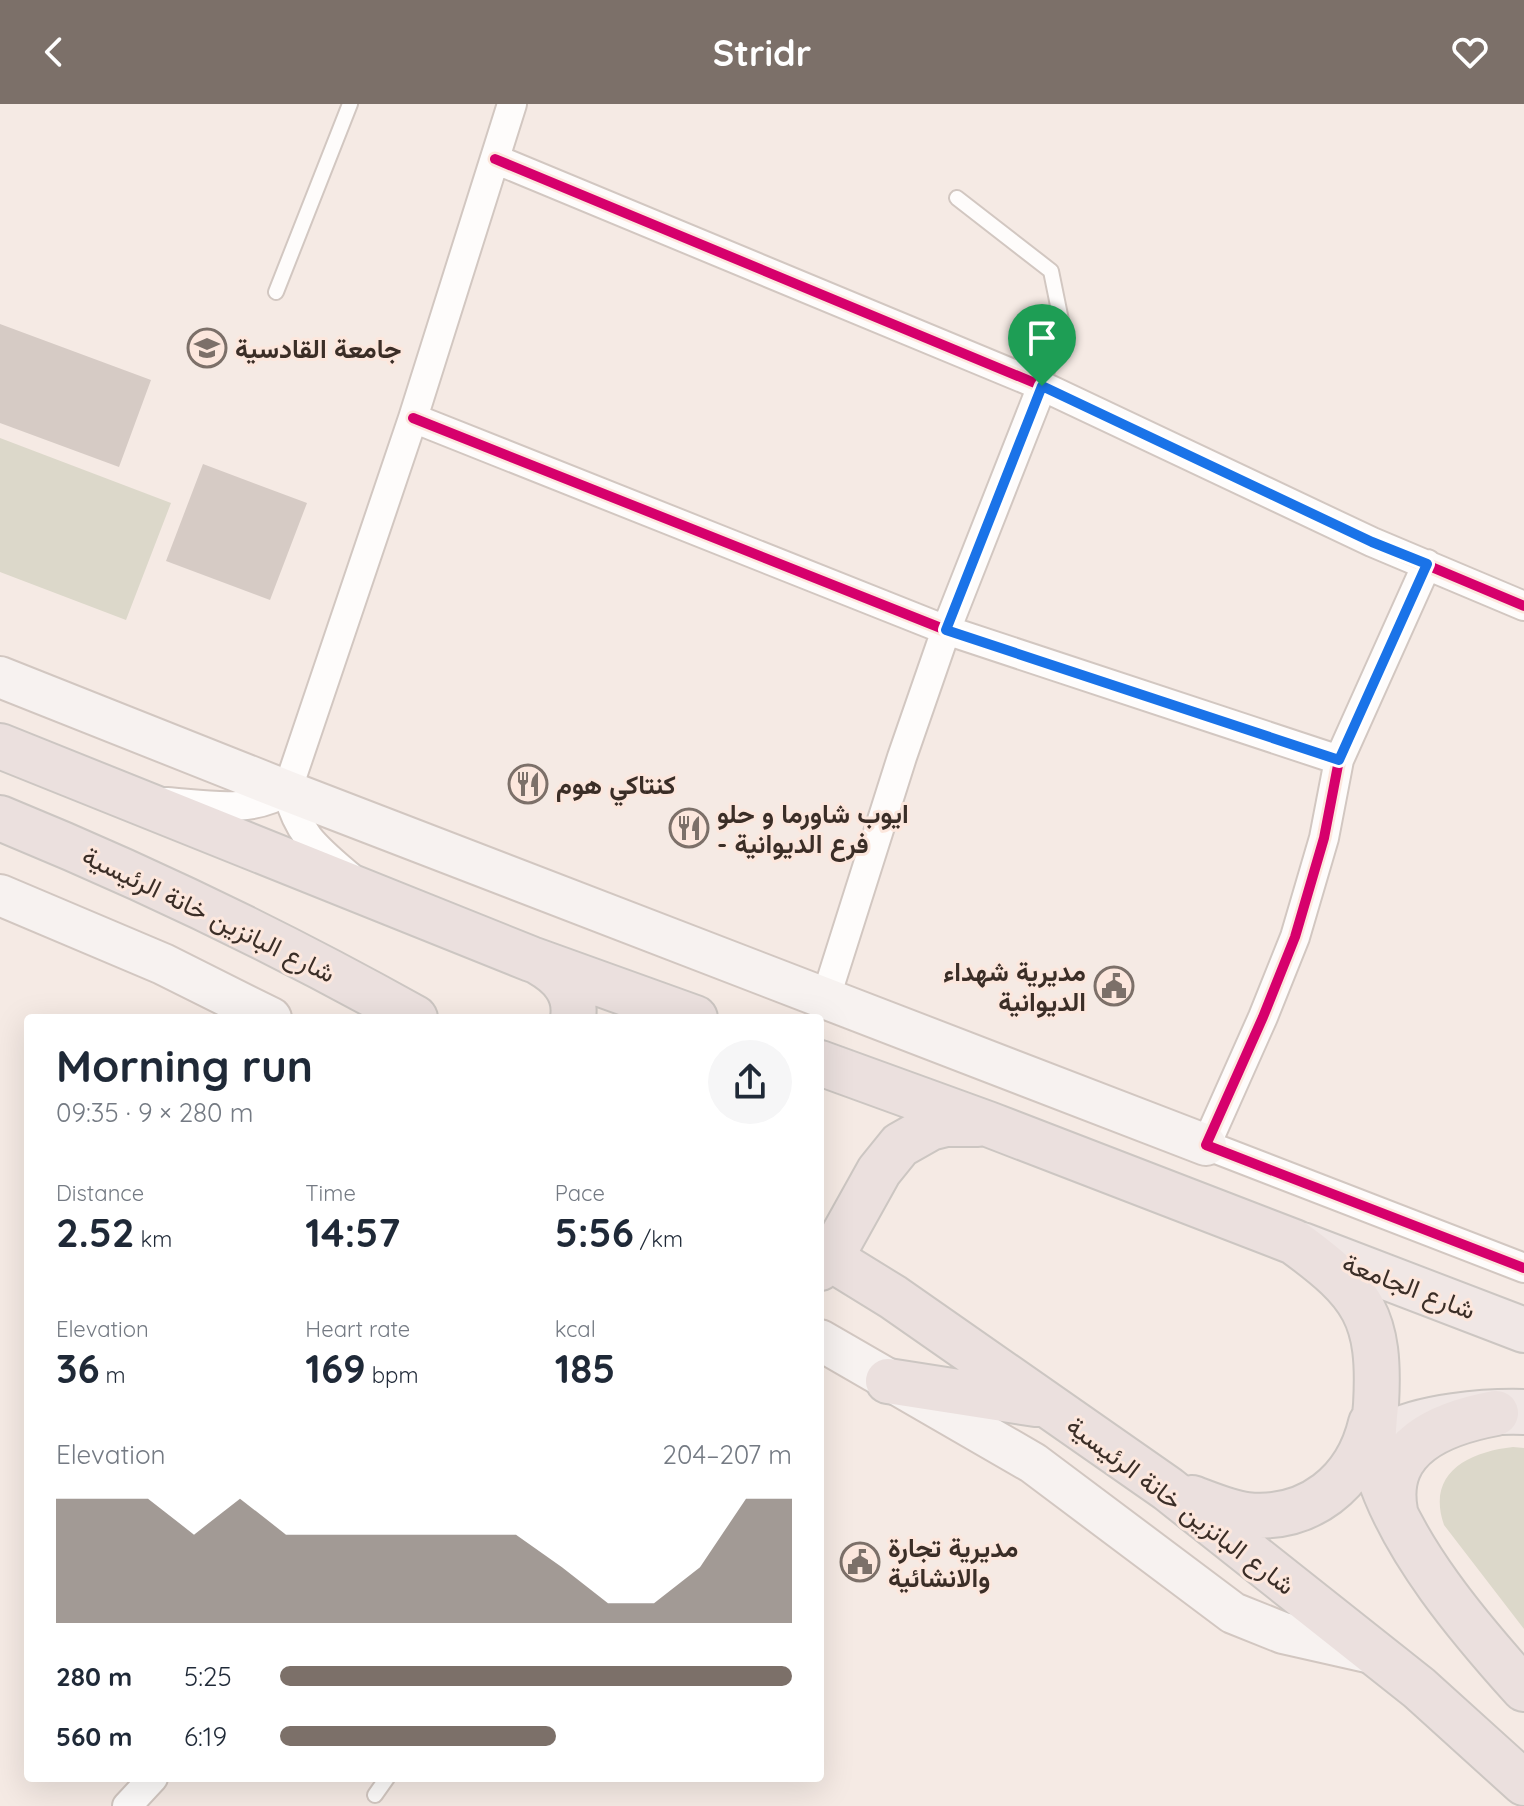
<!DOCTYPE html>
<html lang="en">
<head>
<meta charset="utf-8">
<style>
  body { margin:0; font-family:Quicksand,Vazirmatn,sans-serif; background:#f6f6f7; color:#1f2937; height:100vh; display:flex; flex-direction:column; font-size:30px; white-space:nowrap }
  * { box-sizing:border-box; margin:0 }
  p { font-size:26px; color:#747a83 }
  .icon { flex:none; width:44px; height:44px; fill:none; stroke:currentColor; stroke-width:2; stroke-linecap:round; stroke-linejoin:round }
  .map { position:relative; flex:1; overflow:hidden }
  .drawer { position:absolute; left:24px; top:910px; width:800px; height:768px; display:flex; flex-direction:column; background:#fff; border-radius:8px; box-shadow:0 8px 32px #0002 }
  .drawer>* { flex:none }
  .pin { position:absolute; display:grid; place-items:center; width:68px; height:68px; color:#fff; margin:-82px -34px; border-radius:50% 50% 50% 0; rotate:-45deg; box-shadow:0 0 8px #0007 }
  .pin .icon { rotate:45deg }
  .round { display:grid; place-items:center; flex:none; width:84px; height:84px; border-radius:42px; background:#f6f6f7 }
  .overview { display:flex; align-items:center; justify-content:space-between; height:136px; padding:0 32px }
  h1 { font-size:44px; font-weight:700; line-height:60px }
  .stats { display:grid; grid-template-columns:repeat(3,1fr); gap:12px; height:136px; padding:8px 32px }
  .stats div { display:grid; align-content:center }
  .stats b { font-size:40px; font-weight:700 }
  .stats small { font-size:22px; font-weight:400 }
  .stats p { font-size:22px }
  .chart { height:224px; padding:16px 32px }
  .chart p { display:flex; justify-content:space-between }
  .chart svg { width:100%; height:144px; margin-top:8px; fill:#7c7069; opacity:.7 }
  ul { padding:0 32px; list-style:none; font-size:26px }
  li { display:grid; grid-template-columns:128px 96px 1fr; align-items:center; height:60px }
  li i { height:20px; border-radius:10px; background:#7c7069 }
  header { display:flex; justify-content:space-between; align-items:center; height:104px; padding:0 32px; background:#7c7069; color:#fff; font-size:36px; font-weight:700 }
  .map>svg:first-child { display:block }
</style>
</head>
<body>
<header><svg class="icon" aria-label="back" viewBox="0 0 24 24"><path d="M15 5l-7 7 7 7"/></svg>Stridr<svg class="icon" aria-label="heart" viewBox="0 0 24 24"><path d="M12 20l-8-8c-3-5 5-10 8-4 3-6 11-1 8 4z"/></svg></header>
<div class="map">
<svg width="1524" height="1702" viewBox="0 0 1524 1702">
  <rect width="100%" height="100%" fill="#f5eae4"/>
  <path fill="#dcd8ca" d="M 0,334 L 171,399 L 126,516 L 0,468 Z
    M 1513,1343 L 1524,1344 L 1524,1525 L 1444,1421 C 1426,1369 1468,1348 1513,1343 Z"/>
  <path fill="#d6cbc5" d="M 0,220 L 151,276 L 119,363 L 0,319 Z
    M 203,360 L 307,399 L 270,496 L 166,457 Z"/>
  <g fill="none" stroke-linecap="round" stroke-linejoin="round">
    <defs>
      <path id="service" d="M 957,94 L 1051,167 L 1062,221 L 1042,282
        M 276,188 L 350,0
        M 375,1691 L 387,1674"/>
      <path id="minor" d="M 495,55 L 1042,282 L 1372,438 L 1524,502
        M 413,314 L 946,526 L 1339,656
        M 1427,460 L 1339,656 L 1324,734 L 1295,833 L 1263,913 L 1206,1041 L 1524,1164
        M 167,698 C 208,701 250,710 287,687
        M 349,772 C 315,743 299,731 287,687 L 413,314 L 512,0
        M 825,896 L 902,653 L 946,526 L 1042,282
        M 127,1702 L 153,1674"/>
      <path id="secondary" d="M 0,573 L 287,687 L 1206,1041
        M 0,791 L 163,860 L 271,914
        M 820,1236 L 1033,1359 L 1233,1509 L 1283,1529 L 1376,1550"/>
      <path id="primary" d="M 1302,1141 L 1524,1226
        M 1352,1366 C 1364,1353 1373,1340 1388,1331 C 1421,1312 1486,1307 1524,1308"/>
      <path id="trunk" d="M 0,642 L 531,855 L 695,914
        M 0,714 C 142,772 281,839 415,914
        M 540,859 C 561,871 577,888 573,914
        M 820,959 L 988,1020 L 1294,1138 C 1364,1189 1381,1213 1376,1301 C 1374,1323 1371,1346 1378,1368 C 1403,1446 1469,1524 1524,1585
        M 820,1148 L 893,1193 L 1168,1385 L 1419,1584 L 1524,1679
        M 820,1164 L 830,1155 L 879,1067 L 900,1041 L 930,1024 L 946,1020 L 978,1020
        M 888,1277 L 1036,1300
        M 1192,1394 C 1209,1400 1229,1409 1247,1411 C 1309,1417 1357,1379 1371,1319
        M 1395,1407 C 1383,1342 1442,1319 1496,1309"/>
    </defs>
    <use href="#service" stroke="#d2c7c1" stroke-width="18"/>
    <use href="#minor" stroke="#d2c7c1" stroke-width="32"/>
    <use href="#secondary" stroke="#d2c7c1" stroke-width="44"/>
    <use href="#primary" stroke="#ccc6c2" stroke-width="48"/>
    <use href="#trunk" stroke="#ccc6c2" stroke-width="48"/>
    <use href="#service" stroke="#fefcfb" stroke-width="14"/>
    <use href="#minor" stroke="#fefcfb" stroke-width="28"/>
    <use href="#secondary" stroke="#f7f2f0" stroke-width="40"/>
    <use href="#primary" stroke="#f0e7e5" stroke-width="44"/>
    <use href="#trunk" stroke="#ebe0de" stroke-width="44"/>
    <defs>
      <path id="cycleway" d="M 495,55 L 1042,282 L 1372,438 L 1524,502
        M 413,314 L 946,526 L 1339,656
        M 1427,460 L 1339,656 L 1324,734 L 1295,833 L 1263,913 L 1206,1041 L 1524,1164"/>
    </defs>
    <use href="#cycleway" stroke="#fce7dd" stroke-width="15"/>
    <use href="#cycleway" stroke="#d6006c" stroke-width="10"/>
  </g>
  <g fill="none" stroke-linecap="round" stroke-linejoin="round">
    <defs>
      <path id="route" d="M 1042,282 L 1372,438 L 1427,460 L 1339,656 L 946,526 Z"/>
    </defs>
    <use href="#route" stroke="#fff" stroke-width="16"/>
    <use href="#route" stroke="#1a73e8" stroke-width="10"/>
  </g>
  <defs>
    <symbol id="university-ring" viewBox="-11 -11 22 22"><circle r="9.5" fill="#fce7dd" stroke="#7c7069" stroke-width="1.5"/><path d="M0-5L7-2L0 1L-7-2ZM-4 1L0 2.5L4 1V4Q0 6-4 4Z" fill="#7c7069"/></symbol>
    <symbol id="restaurant-ring" viewBox="-11 -11 22 22"><circle r="9.5" fill="#fce7dd" stroke="#7c7069" stroke-width="1.5"/><path d="M-5-6h1v4h1v-4h1v4h1v-4h1v5L-1.5 .5V6h-2V.5L-5-1ZM5-6V6H3V1.5H1.5Q1.5-4 5-6Z" fill="#7c7069"/></symbol>
    <symbol id="civic-ring" viewBox="-11 -11 22 22"><circle r="9.5" fill="#fce7dd" stroke="#7c7069" stroke-width="1.5"/><path d="M-.6-6.5H3V-4.5H.6V-3L4-1V1h2V6H-6V1h2V-1L-.6-3ZM-1.2 2.5V6h2.4V2.5Z" fill="#7c7069"/></symbol>
  </defs>
  <g fill-rule="evenodd">
    <use href="#university-ring" x="185" y="222" width="44" height="44"/>
    <use href="#restaurant-ring" x="506" y="658" width="44" height="44"/>
    <use href="#restaurant-ring" x="667" y="702" width="44" height="44"/>
    <use href="#civic-ring" x="1092" y="860" width="44" height="44"/>
    <use href="#civic-ring" x="838" y="1436" width="44" height="44"/>
  </g>
  <g text-anchor="middle" dominant-baseline="central" stroke-width="6" stroke-linejoin="round" paint-order="stroke">
    <g font-size="26" font-weight="bold" fill="#3b2e27" stroke="#fce7dd" text-anchor="start">
      <text x="235" y="244">جامعة القادسية</text>
      <text x="556" y="680">كنتاكي هوم</text>
      <text x="717" y="709">ايوب شاورما و حلو<tspan x="717" dy="30">- فرع الديوانية</tspan></text>
      <text x="1086" y="867" text-anchor="end">مديرية شهداء<tspan x="1086" dy="30">الديوانية</tspan></text>
      <text x="888" y="1443">مديرية تجارة<tspan x="888" dy="30">والانشائية</tspan></text>
    </g>
    <g font-size="26" fill="#3b2e27" stroke="#fce7dd">
      <text transform="translate(209 810) rotate(26)">شارع البانزين خانة الرئيسية</text>
      <text transform="translate(1409 1182) rotate(21)">شارع الجامعة</text>
      <text transform="translate(1181 1401) rotate(37)">شارع البانزين خانة الرئيسية</text>
    </g>
  </g>
</svg>
<div class="pin" style="left:1042px;top:282px;background:#1e9e55"><svg class="icon" aria-label="arrive" viewBox="0 0 24 24"><path d="M6 21V4h12l-3 4 3 4H6"/></svg></div>
<section class="drawer">
<div class="overview"><div><h1>Morning run</h1><p>09:35 · 9 × 280 m</p></div><a class="round"><svg class="icon" aria-label="share" viewBox="0 0 24 24"><path d="M12 15V3M7 8l5-5 5 5M5 13v7h14v-7"/></svg></a></div>
<div class="stats">
<div><p>Distance</p><b>2.52<small> km</small></b></div>
<div><p>Time</p><b>14:57</b></div>
<div><p>Pace</p><b>5:56<small> /km</small></b></div>
</div>
<div class="stats">
<div><p>Elevation</p><b>36<small> m</small></b></div>
<div><p>Heart rate</p><b>169<small> bpm</small></b></div>
<div><p>kcal</p><b>185</b></div>
</div>
<div class="chart"><p><span>Elevation</span>204–207 m</p>
<svg viewBox="0 0 160 44" preserveAspectRatio="none"><path d="M0 44V6L10 6L20 6L30 17L40 6L50 17L60 17L70 17L80 17L90 17L100 17L110 27L120 38L130 38L140 27L150 6L160 6V44z"/></svg>
</div>
<ul>
<li><b>280 m</b>5:25<i style="width:100%"></i></li>
<li><b>560 m</b>6:19<i style="width:54%"></i></li>
</ul>
</section>
</div>
</body>
</html>
